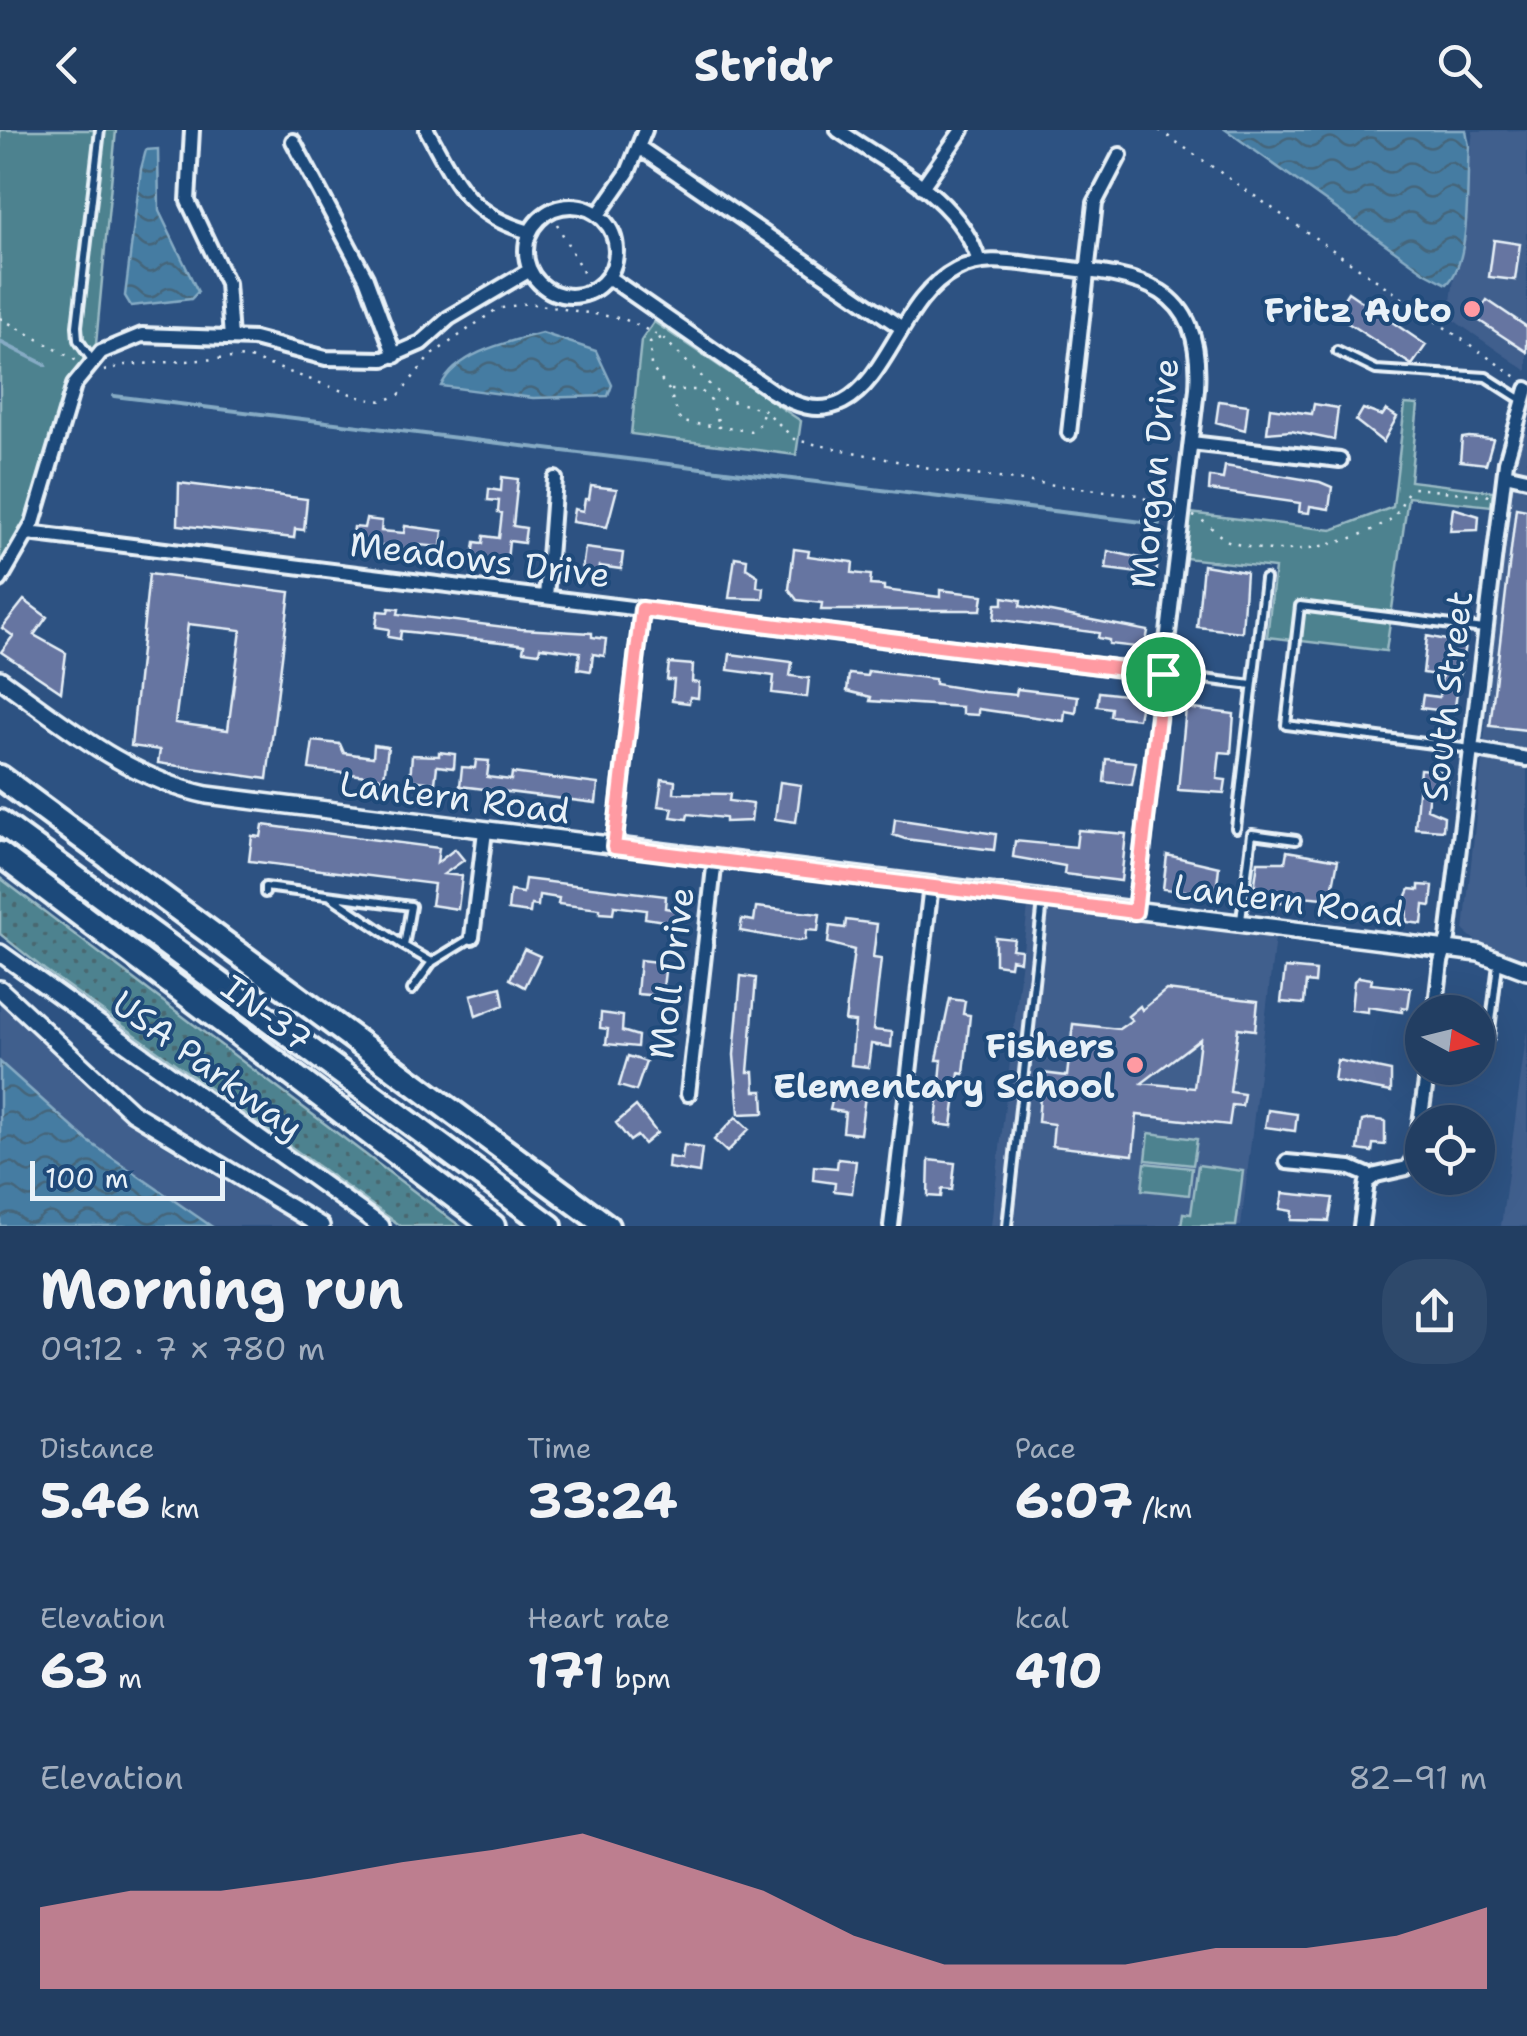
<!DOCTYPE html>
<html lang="en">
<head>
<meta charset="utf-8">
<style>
  body { margin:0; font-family:"Shantell Sans",sans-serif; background:#2e496b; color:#f1f3f6; height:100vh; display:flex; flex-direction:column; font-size:38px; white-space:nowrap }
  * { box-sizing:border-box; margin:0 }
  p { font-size:32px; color:#a2aebe }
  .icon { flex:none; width:55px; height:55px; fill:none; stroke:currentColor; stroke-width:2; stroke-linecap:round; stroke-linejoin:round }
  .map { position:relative; height:1096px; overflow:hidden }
  .sheet { display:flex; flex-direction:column; background:#223e62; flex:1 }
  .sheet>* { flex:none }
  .needle { width:65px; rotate:97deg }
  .fabs { position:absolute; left:1405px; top:865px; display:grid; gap:20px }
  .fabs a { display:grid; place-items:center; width:90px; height:90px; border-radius:50%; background:#223e62; box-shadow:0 10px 40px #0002,0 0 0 2px #3f5777; font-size:50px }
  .scale { position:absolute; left:30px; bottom:25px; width:195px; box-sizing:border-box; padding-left:10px; border:5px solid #e8f1f8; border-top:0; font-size:28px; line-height:35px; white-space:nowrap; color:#e8f1f8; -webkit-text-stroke:8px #1f4a7a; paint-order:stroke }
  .pin { position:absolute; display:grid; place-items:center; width:85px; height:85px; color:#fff; margin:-42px; border:5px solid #fff; border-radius:50%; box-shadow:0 2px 10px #0007 }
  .round { display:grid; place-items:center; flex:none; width:105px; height:105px; border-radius:40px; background:#2e496b }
  .headline { display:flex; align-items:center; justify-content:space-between; height:170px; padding:0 40px }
  h1 { font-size:55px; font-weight:700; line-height:75px }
  .stats { display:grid; grid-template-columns:repeat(3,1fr); gap:15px; height:170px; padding:10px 40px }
  .stats div { display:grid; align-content:center }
  .stats b { font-size:50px; font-weight:700 }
  .stats small { font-size:28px; font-weight:400 }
  .stats p { font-size:28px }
  .chart { height:280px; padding:20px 40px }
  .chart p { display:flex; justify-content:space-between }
  .chart svg { width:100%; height:180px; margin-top:10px; fill:#ff9aa2; opacity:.7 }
  header { display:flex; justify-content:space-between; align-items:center; height:130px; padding:0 40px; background:#223e62; font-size:45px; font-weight:700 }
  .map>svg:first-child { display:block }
</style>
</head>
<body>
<header><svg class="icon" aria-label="back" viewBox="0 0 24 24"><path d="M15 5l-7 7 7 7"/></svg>Stridr<svg class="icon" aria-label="search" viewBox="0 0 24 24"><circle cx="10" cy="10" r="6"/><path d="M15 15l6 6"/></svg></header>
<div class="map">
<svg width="1527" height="1096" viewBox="0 0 1527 1096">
  <defs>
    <pattern id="grass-dots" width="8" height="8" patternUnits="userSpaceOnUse" patternTransform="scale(2.5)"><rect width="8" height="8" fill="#4d828f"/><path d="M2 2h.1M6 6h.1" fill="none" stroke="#4a6870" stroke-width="1.8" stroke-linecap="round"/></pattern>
    <pattern id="water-waves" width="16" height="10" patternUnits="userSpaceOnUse" patternTransform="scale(2.5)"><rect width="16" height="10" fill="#457ca2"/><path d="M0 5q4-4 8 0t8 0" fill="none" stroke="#45657a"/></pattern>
  </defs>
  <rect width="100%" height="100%" fill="#2d5282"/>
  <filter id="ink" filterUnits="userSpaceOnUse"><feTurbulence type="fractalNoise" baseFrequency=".01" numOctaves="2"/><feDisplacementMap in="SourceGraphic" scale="20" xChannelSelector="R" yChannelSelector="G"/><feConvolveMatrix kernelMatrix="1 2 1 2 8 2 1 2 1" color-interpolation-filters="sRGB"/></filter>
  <g filter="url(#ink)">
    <path fill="#415f8d" d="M 1527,0 L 1527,241 L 1449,187 L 1473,1 Z
      M 1527,283 L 1527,831 L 1483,817 L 1464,801 L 1513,333 Z
      M 1028,777 L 1275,807 L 1241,1096 L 991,1096 Z
      M 0,873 L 157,1011 L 301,1096 L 0,1096 Z
      M 1527,900 L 1527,1096 L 1501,1096 Z"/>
    <path fill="url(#grass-dots)" stroke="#9abac4" stroke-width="2.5" d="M 0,748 L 460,1096 L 401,1096 L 45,840 L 0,804 Z"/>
    <path fill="#4d828f" stroke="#9abac4" stroke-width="2.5" d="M 0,0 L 116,0 L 96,214 L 63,266 L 36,362 L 19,406 L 0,433 Z
      M 654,192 L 801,291 L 796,325 L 631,304 L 641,211 Z
      M 1405,274 L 1418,275 L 1410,351 L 1493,361 L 1491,376 L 1408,367 L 1386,521 L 1267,507 L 1275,438 L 1185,428 L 1189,383 L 1332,400 L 1393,377 Z
      M 1149,1003 L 1197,1009 L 1193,1035 L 1146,1030 Z
      M 1145,1033 L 1192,1038 L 1189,1065 L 1142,1060 Z
      M 1198,1035 L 1243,1041 L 1236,1096 L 1181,1096 L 1183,1083 L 1191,1084 Z"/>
    <path fill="url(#water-waves)" stroke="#86abc4" stroke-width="2.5" d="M 1226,0 L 1466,0 L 1469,16 C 1466,51 1472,131 1447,154 L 1426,143 Z
      M 158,19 L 159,81 L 198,162 L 191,169 L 131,176 L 125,166 L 141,39 L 146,20 Z
      M 542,203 L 596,221 L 612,255 L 608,266 L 533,268 L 441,256 C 457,222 508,212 542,203 Z
      M 0,932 L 88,1011 L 211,1096 L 0,1096 Z"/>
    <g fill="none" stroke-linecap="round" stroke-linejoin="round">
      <path stroke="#86abc4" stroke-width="4" d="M 0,212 L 46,235
        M 114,266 L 1159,394"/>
    </g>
    <path fill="#6674a1" stroke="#e8f1f8" stroke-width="2.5" fill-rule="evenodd" d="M 1494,110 L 1520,114 L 1515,150 L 1489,147 Z
      M 1348,162 L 1426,215 L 1412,235 L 1334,184 Z
      M 1487,170 L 1527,197 L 1527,222 L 1475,188 Z
      M 1219,271 L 1248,275 L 1245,300 L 1216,292 Z
      M 1314,274 L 1338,278 L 1334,310 L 1291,301 L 1267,303 L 1270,278 L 1312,284 Z
      M 1363,279 L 1382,286 L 1386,280 L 1397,287 L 1383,312 L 1356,291 Z
      M 1469,307 L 1493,309 L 1486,334 L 1460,331 L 1462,308 Z
      M 1225,336 L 1320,352 L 1332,357 L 1329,379 L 1310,376 L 1309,383 L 1299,382 L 1300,373 L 1209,360 L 1210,347 L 1223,349 Z
      M 502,347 L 518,349 L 513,396 L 526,398 L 524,413 L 509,411 L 507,431 L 486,432 L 473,427 L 475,412 L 483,413 L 484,406 L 499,408 L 502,383 L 498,382 L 499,371 L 488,370 L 489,359 L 501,361 Z
      M 179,353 L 307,369 L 304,400 L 295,399 L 294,408 L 178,395 Z
      M 591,356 L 617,359 L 607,397 L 572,392 L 574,379 L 583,381 L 585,369 L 589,369 Z
      M 1453,378 L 1479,386 L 1478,400 L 1450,401 Z
      M 1516,378 L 1527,380 L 1527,600 L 1490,596 Z
      M 366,389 L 382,391 L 381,401 L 404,403 L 405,396 L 443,401 L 441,417 L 419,415 L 418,421 L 352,412 L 354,397 L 364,398 Z
      M 585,418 L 623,423 L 621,439 L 599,436 L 598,442 L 582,440 Z
      M 794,419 L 809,421 L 808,426 L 853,432 L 852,443 L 871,445 L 870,455 L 884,456 L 884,460 L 940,467 L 940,460 L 983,465 L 981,480 L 821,480 L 822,473 L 797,470 L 789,459 Z
      M 1108,421 L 1158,432 L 1156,445 L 1106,439 Z
      M 735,427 L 747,429 L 746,438 L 758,446 L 757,457 L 764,458 L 763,469 L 729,468 Z
      M 1203,435 L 1246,442 L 1242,502 L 1197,497 Z
      M 149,444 L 290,462 L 267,649 L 158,633 L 160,620 L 131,616 ZM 188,494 L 241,500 L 228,600 L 175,593 Z
      M 1003,467 L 1021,470 L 1020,476 L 1148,501 L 1145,518 L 1109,514 L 1109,510 L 1098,508 L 1099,503 L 994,489 L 996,474 L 1003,474 Z
      M 24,470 L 47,487 L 34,505 L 66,523 L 61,562 L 1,522 L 13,506 L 2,498 Z
      M 389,478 L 399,479 L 398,484 L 521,499 L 592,503 L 592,507 L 606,509 L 604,526 L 593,524 L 591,541 L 578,539 L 580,522 L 540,517 L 539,523 L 523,521 L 524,515 L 519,514 L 401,501 L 400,509 L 388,507 L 389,499 L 376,497 L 378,481 L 388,482 Z
      M 1427,506 L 1465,514 L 1454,582 L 1421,578 L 1423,565 L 1439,567 L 1442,546 L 1423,543 Z
      M 730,524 L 792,532 L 790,546 L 809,548 L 807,567 L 772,563 L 774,546 L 728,540 Z
      M 669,533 L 693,535 L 692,552 L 699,553 L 698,568 L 690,567 L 689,573 L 672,571 L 674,550 L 667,550 Z
      M 868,541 L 935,549 L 935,554 L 984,562 L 1016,565 L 1017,559 L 1078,566 L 1076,583 L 1065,581 L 1064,591 L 978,579 L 978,585 L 962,584 L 962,577 L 870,571 L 871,567 L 847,561 L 849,544 L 867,546 Z
      M 1099,562 L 1142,567 L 1138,589 L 1110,586 L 1111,578 L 1097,576 Z
      M 1186,578 L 1234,584 L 1231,623 L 1220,622 L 1217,649 L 1226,650 L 1224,663 L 1178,660 Z
      M 313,611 L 340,614 L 344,623 L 373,627 L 374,615 L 388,617 L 384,648 L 309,639 Z
      M 439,622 L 455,624 L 454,638 L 437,636 L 435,653 L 410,650 L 412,625 L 439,626 Z
      M 1106,629 L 1136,632 L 1132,655 L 1104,652 Z
      M 476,630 L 489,631 L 487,647 L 511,650 L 512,643 L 598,654 L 596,673 L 460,656 L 462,637 L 475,638 Z
      M 1420,639 L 1449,642 L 1447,659 L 1429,659 L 1427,679 L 1444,686 L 1443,700 L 1415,698 Z
      M 662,649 L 675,651 L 674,663 L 730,664 L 729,671 L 753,674 L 751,691 L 725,692 L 725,688 L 688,684 L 687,689 L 671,687 L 673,678 L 658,676 Z
      M 780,652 L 801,655 L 796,692 L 775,689 Z
      M 895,689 L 996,704 L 994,720 L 905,709 L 893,705 Z
      M 263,695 L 439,718 L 437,733 L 455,719 L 464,730 L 444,744 L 462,746 L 458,779 L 431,775 L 434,754 L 249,731 L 252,706 L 261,707 Z
      M 1078,700 L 1126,704 L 1121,751 L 1064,744 L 1065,736 L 1013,727 L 1015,711 L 1076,717 Z
      M 1287,721 L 1338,730 L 1332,761 L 1324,768 L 1290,765 L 1289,774 L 1253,766 L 1258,732 L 1285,732 Z
      M 1167,725 L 1219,737 L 1216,764 L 1163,759 Z
      M 525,749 L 666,766 L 665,778 L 677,780 L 676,793 L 645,788 L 646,780 L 614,776 L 613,784 L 600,783 L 600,779 L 558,774 L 559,768 L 539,765 L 538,776 L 531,775 L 530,783 L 508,780 L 510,761 L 523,763 Z
      M 1419,755 L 1433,756 L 1431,776 L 1424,775 L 1422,794 L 1407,792 L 1406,768 L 1410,759 L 1419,760 Z
      M 756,777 L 820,784 L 818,801 L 806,800 L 805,810 L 798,811 L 740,801 L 742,789 L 754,791 Z
      M 846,790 L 877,794 L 873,828 L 881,829 L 873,900 L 892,902 L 891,917 L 871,914 L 868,937 L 851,935 L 855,892 L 845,891 L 854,820 L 828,813 L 830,796 L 845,798 Z
      M 995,807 L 1014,809 L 1012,819 L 1021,820 L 1020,831 L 1011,829 L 1010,836 L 995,834 Z
      M 524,819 L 540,826 L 525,857 L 510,849 Z
      M 640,830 L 666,833 L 662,866 L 637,864 Z
      M 1285,838 L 1316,841 L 1315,853 L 1306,852 L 1304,874 L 1281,872 Z
      M 741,846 L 756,848 L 748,942 L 754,942 L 755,961 L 763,961 L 764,983 L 739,984 L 734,925 Z
      M 1359,847 L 1372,849 L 1371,854 L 1411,858 L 1408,878 L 1402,877 L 1402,882 L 1368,877 L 1368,882 L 1351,880 L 1354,851 Z
      M 501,857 L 504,875 L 476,886 L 471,865 Z
      M 1166,860 L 1258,871 L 1255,900 L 1238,898 L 1230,962 L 1244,964 L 1242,976 L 1232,975 L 1229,995 L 1137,985 L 1133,1025 L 1052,1016 L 1054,994 L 1038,992 L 1042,943 L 1067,946 L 1073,894 L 1119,899 L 1132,890 L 1128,886 L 1140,876 L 1142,880 ZM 1200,909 L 1194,958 L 1142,953 Z
      M 950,869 L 965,871 L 963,884 L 970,885 L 964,944 L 959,943 L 952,996 L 936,994 L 942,930 L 937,930 Z
      M 601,883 L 623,886 L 622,901 L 638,906 L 637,917 L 606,914 L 608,899 L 600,898 Z
      M 628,926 L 646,932 L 636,961 L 619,956 Z
      M 1337,930 L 1391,941 L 1391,962 L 1334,951 Z
      M 849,956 L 866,958 L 860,1004 L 843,1002 L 845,982 L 830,980 L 834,963 L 847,965 Z
      M 636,976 L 657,1003 L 644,1014 L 637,1006 L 630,1011 L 616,993 Z
      M 1268,980 L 1297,984 L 1295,1001 L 1265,997 Z
      M 736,987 L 749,999 L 727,1022 L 714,1010 Z
      M 1370,989 L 1385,991 L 1385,1015 L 1373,1014 L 1372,1022 L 1358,1020 L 1362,991 Z
      M 684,1015 L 702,1018 L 699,1043 L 668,1038 L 669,1027 L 682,1029 Z
      M 838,1029 L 856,1031 L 852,1063 L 834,1061 L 835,1053 L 813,1050 L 814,1036 L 837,1038 Z
      M 929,1030 L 955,1033 L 952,1060 L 942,1059 L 941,1067 L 928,1066 Z
      M 1283,1063 L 1333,1068 L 1329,1091 L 1291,1090 L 1292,1081 L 1280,1079 Z"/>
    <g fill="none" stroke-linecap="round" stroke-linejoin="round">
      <defs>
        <path id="service" d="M 1337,221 L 1376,240 L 1486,247 L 1522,270
          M 92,230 L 78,210 L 77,196 L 100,0
          M 1164,544 L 1252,555
          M 1471,619 L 1286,595 L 1300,476 L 1484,499
          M 1236,698 L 1265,449
          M 265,763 L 265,757 L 411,776 L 404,816 L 432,832
          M 330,766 L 404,816
          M 1241,790 L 1252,704 L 1296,710
          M 412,860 L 432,832 L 471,808
          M 1478,912 L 1489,908 L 1498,834
          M 1007,1096 L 1043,771"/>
        <path id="minor" d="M 192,0 L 188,71 L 227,153 L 231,208
          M 427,0 C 456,53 468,85 530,102
          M 838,0 C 890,36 960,67 979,132
          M 293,11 L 366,148 L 395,226
          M 640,18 L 902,198
          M 922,57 L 962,0
          M526 121a45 45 0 1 1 90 0a45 45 0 1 1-90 0Z
          M 598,85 L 628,42 L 645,0
          M 608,147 L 772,261 C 794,275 818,285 843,272 C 889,248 903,167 956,140 C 984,125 1016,133 1046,136 C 1135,146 1204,149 1197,259 L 1135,782
          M 1069,303 L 1095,73 L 1120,25
          M 1191,313 L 1340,330
          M 1505,344 L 1527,349
          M 28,403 L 1163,544
          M 0,450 L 33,393 L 74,255 L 101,222 L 142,205 L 254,209 L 326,228 L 384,229 L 421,213 L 449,188 L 530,140
          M 546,467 L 555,349
          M 1471,619 L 1527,629
          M 614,717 L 642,479
          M 472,807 L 485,701
          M 1435,882 L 1441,832 L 1448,808 L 1506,332 L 1527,259
          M 688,964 L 715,729
          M 1287,1032 L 1351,1038 L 1372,1047
          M 891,1096 L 931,755
          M 1361,1096 L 1367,1052 L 1376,1045 L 1407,1038 L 1415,1027 L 1428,938"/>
        <path id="tertiary" d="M 0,549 C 65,595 127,648 207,665 L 1479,823 L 1527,841
          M 0,823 L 381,1096
          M 0,859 L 132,982 L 321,1096"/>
        <path id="motorway" d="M 0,647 L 607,1096
          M 0,692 L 550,1096
          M 0,724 L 493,1096"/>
      </defs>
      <use href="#service" stroke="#e8f1f8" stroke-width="14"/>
      <use href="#minor" stroke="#e8f1f8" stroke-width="20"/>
      <use href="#tertiary" stroke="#e8f1f8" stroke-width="22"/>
      <use href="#motorway" stroke="#e8f1f8" stroke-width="30"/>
      <path stroke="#e8f1f8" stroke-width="2.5" stroke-dasharray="2.5 8" stroke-linecap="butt" d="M 1159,0 L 1518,248
        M 557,94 L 586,148
        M 0,188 L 77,231
        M 661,208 L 650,213 L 651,237 L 669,260 L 681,292 L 750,301 L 760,294 L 763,282
        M 104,241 L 125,235 L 247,227 L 365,269 L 383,271 L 399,265 L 430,226 L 497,179 L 528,173 L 624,189 L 662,207 L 724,269 L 765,280 L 795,310 L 949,342 L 1138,365 L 1171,382
        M 671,260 L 700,260 L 711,270 L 719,294
        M 1193,386 C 1210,392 1218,408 1231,412 C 1278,430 1351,416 1391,389 C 1403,380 1401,365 1413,358 L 1491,366"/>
      <use href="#service" stroke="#1f4a7a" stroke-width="6"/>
      <use href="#minor" stroke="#1f4a7a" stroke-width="12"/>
      <use href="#tertiary" stroke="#1f4a7a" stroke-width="15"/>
      <use href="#motorway" stroke="#1f4a7a" stroke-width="22"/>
    </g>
  </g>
  <g fill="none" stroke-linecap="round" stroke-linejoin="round" filter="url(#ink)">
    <defs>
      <path id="route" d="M 642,479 L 1163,544 L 1135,782 L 614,717 Z"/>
    </defs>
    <use href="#route" stroke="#fff" stroke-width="20"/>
    <use href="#route" stroke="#ff9aa2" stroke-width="12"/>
  </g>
  <g fill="#ff9aa2" stroke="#1f4a7a" stroke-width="4">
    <circle cx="1472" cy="179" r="10"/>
    <circle cx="1135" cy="935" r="10"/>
  </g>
  <g text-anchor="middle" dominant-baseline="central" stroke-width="8" stroke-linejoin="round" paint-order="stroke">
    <g font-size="35" font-weight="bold" fill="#e8f1f8" stroke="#1f4a7a" text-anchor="end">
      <text x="1452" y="179">Fritz Auto</text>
      <text x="1115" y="915">Fishers<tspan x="1115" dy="40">Elementary School</tspan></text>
    </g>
    <g font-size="35" fill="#e8f1f8" stroke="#1f4a7a">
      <text transform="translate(1154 343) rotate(-84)">Morgan Drive</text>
      <text transform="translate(480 429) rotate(7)">Meadows Drive</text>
      <text transform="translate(1447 566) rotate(-83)">South Street</text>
      <text transform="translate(455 667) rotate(7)">Lantern Road</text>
      <text transform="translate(1289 770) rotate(7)">Lantern Road</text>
      <text transform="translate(671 843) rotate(-83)">Moll Drive</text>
      <text transform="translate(267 883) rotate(37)">IN-37</text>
      <text transform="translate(208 935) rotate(36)">USA Parkway</text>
    </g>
  </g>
</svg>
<div class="fabs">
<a><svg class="needle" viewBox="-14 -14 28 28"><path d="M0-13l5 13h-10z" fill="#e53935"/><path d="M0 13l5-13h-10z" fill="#a2aebe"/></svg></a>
<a><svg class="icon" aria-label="locate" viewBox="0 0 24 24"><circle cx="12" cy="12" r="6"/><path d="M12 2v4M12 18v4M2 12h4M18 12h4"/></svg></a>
</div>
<div class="scale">100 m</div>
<div class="pin" style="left:1163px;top:544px;background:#1e9e55"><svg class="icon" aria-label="arrive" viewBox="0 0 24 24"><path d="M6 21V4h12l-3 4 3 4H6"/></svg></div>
</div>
<section class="sheet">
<div class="headline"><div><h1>Morning run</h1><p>09:12 · 7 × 780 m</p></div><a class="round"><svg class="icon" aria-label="share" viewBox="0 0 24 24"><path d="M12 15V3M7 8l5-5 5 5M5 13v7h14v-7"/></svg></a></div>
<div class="stats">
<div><p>Distance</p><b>5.46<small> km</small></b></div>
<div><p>Time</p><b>33:24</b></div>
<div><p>Pace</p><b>6:07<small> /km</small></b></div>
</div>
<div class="stats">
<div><p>Elevation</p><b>63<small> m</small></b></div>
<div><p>Heart rate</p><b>171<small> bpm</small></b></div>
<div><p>kcal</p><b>410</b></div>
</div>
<div class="chart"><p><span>Elevation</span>82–91 m</p>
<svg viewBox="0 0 160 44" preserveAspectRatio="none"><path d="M0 44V24L10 20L20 20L30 17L40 13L50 10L60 6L70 13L80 20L90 31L100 38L110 38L120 38L130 34L140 34L150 31L160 24V44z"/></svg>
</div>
</section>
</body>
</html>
